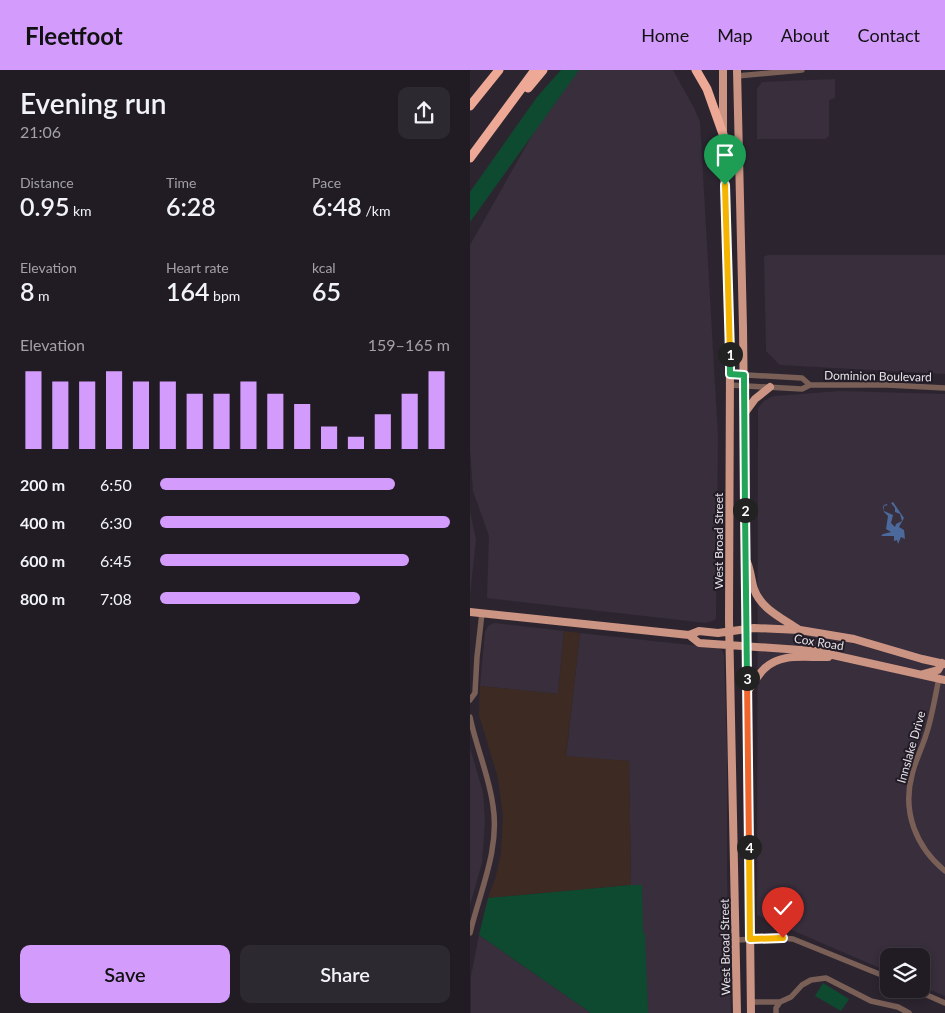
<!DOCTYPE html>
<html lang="en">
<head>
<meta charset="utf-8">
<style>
  body { margin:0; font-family:Lato,sans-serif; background:#2d2931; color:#f1f3f6; height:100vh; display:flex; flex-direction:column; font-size:19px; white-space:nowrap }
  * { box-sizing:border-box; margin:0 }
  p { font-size:16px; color:#a2a1a6 }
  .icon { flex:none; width:28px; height:28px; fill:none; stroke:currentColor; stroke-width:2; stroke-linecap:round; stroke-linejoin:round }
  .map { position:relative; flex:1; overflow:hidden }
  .details { display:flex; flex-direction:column; background:#211c24; width:470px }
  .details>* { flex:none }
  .buttons { position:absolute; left:410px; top:878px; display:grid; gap:10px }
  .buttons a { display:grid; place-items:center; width:50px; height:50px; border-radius:10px; background:#211c24; box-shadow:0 2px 8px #0003,0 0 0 1px #3e3a41; font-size:25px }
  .pin { position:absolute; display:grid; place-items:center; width:42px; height:42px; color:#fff; margin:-51px -21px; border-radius:50% 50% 50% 0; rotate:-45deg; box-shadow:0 0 5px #0007 }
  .pin .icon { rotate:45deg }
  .km { position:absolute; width:25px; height:25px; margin:-12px; border-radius:50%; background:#222; color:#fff; font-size:14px; line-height:25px; text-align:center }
  .round { display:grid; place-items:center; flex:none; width:52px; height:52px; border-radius:10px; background:#2d2931 }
  .overview { display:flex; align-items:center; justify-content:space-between; height:85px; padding:0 20px }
  h1 { font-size:28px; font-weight:600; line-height:38px }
  .stats { display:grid; grid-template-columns:repeat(3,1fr); gap:8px; height:85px; padding:5px 20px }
  .stats div { display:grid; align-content:center }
  .stats b { font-size:25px; font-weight:600 }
  .stats small { font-size:14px; font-weight:400 }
  .stats p { font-size:14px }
  .chart { height:140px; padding:10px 20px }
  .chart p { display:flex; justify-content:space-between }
  .chart svg { width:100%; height:90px; margin-top:5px; stroke:#d39cfc; stroke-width:6 }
  .button { display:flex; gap:10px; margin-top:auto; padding:10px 20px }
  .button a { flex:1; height:58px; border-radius:10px; background:#d39cfc; color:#111; font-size:20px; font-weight:600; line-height:58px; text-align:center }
  .button a+a { background:#2d2931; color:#f1f3f6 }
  ul { padding:0 20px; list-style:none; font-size:16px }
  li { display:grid; grid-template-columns:80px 60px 1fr; align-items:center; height:38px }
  li i { height:12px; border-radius:6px; background:#d39cfc }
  header { display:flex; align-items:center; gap:30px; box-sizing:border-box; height:70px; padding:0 25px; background:#d39cfc; color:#111 }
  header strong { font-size:24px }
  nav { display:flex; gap:28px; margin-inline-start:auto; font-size:18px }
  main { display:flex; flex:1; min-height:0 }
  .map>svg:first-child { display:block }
</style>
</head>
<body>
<header>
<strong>Fleetfoot</strong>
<nav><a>Home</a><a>Map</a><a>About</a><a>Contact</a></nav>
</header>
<main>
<section class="details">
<div class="overview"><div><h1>Evening run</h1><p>21:06</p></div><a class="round"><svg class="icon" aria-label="share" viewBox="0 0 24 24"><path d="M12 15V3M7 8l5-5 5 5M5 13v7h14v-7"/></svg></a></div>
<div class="stats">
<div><p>Distance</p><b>0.95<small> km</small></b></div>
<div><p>Time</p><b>6:28</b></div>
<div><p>Pace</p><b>6:48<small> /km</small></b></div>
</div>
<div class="stats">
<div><p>Elevation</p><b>8<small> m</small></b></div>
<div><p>Heart rate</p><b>164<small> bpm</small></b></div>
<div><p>kcal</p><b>65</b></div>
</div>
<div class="chart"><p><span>Elevation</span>159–165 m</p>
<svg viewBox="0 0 160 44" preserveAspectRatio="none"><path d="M5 44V6M15 44V11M25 44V11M35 44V6M45 44V11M55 44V11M65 44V17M75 44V17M85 44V11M95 44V17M105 44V22M115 44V33M125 44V38M135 44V27M145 44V17M155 44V6"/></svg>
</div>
<ul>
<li><b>200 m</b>6:50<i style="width:81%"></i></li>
<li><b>400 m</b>6:30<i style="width:100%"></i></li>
<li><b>600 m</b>6:45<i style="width:86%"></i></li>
<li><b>800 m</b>7:08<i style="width:69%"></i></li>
</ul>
<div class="button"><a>Save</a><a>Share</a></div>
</section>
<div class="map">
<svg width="475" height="943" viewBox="0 0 475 943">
  <rect width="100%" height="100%" fill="#2c2530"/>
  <path fill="#382e3c" d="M 99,0 L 203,0 L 224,38 L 230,52 L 248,367 L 246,547 L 245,550 L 236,553 L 17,528 L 19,466 L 3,421 L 0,379 L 0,175 Z
    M 365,9 L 365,28 L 359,30 L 359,66 L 355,69 L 287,69 L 287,19 L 292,12 Z
    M 298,185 L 475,185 L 475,304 L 310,295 L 296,281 L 294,187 Z
    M 370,321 L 475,324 L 475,926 L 451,916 L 451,886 L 419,886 L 419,902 L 287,845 L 288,338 L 294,331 L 304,326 Z
    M 0,442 L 6,469 L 0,526 Z
    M 24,553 L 94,561 L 88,624 L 10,616 L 15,562 L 18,556 Z
    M 110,563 L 248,578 L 252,580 L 254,585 L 257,682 L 257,807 L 261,943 L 174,943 L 171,815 L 161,815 L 159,691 L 96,687 Z
    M 0,678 L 13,722 L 15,751 L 12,793 L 0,835 Z
    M 9,865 L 121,943 L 1,943 L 1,906 Z"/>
  <path fill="#3d2b23" d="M 94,561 L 110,563 L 96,686 L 159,691 L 161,815 L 18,828 L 26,806 L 31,783 L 33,746 L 28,708 L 9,645 L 10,616 L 88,624 Z"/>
  <path fill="#0e4a30" d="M 91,0 L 109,0 L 0,152 L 0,122 L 67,27 Z
    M 161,815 L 172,815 L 173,861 L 175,865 L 178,943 L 121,943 L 9,865 L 18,828 Z
    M 353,913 L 379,929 L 371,941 L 345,926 Z"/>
  <path fill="#4c699b" d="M 423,432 L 434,448 L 429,457 L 434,460 L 435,469 L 431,467 L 428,474 L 427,470 L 424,471 L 424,466 L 411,466 L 413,464 L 421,462 L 416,459 L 418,446 L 414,442 L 413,436 L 416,434 L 418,435 L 414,436 L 414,441 L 423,445 L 421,453 L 425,457 L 426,454 L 432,451 L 430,444 L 425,442 L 425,438 L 421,433 Z"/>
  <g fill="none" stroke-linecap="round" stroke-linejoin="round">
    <path stroke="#7a5f57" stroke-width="5.5" d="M 267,6 L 332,0
      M 260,304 L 332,308 L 340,315
      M 260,315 L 332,319 L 340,315 L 417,315 L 475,318
      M 469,608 C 465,627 462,647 456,665 C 452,678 445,691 442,705 C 432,742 446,777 475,801
      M 0,630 L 5,623 L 7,587 L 12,543
      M 0,647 C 6,677 19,705 23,736 C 30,779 10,821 0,863
      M 266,870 L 313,868 L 323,869 L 419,908
      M 443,919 L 475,933
      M 281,932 L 310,932
      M 306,943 L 306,938 L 310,932 L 321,927 L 332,915 L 341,910 L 356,908 L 401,931 L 428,937 L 439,943"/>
    <path stroke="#cc9483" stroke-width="8" d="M 253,0 L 253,64 L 260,293 L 259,550 L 267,943
      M 267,0 L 273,258 L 281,943
      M 274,344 L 285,329 L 300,317
      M 277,492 C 281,501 281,510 284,519 C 291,539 312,548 328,559
      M 0,542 L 219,565 L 229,561 L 248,563 L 284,558 L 330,560 L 384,569 L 452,589 L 475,594
      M 219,565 L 229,573 L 345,581 L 475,610
      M 453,604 L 468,600 L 472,593
      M 277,622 C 283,614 287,606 294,599 C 311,582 337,588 358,587"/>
    <path stroke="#eda995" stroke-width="9" d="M 226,0 L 237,19 L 253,64
      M 58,18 L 73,0
      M 0,36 L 29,0
      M 0,88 L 65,0"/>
  </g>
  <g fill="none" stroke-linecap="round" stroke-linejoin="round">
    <defs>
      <path id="split-1" d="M 255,115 L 260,284"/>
      <path id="split-2" d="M 260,284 L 260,304 L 274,305 L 275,440"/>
      <path id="split-3" d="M 275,440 L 277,608"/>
      <path id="split-4" d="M 277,608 L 279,777"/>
      <path id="split-5" d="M 279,777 L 280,869 L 313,868"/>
    </defs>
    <use href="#split-1" stroke="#fff" stroke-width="10"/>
    <use href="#split-2" stroke="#fff" stroke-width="10"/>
    <use href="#split-3" stroke="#fff" stroke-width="10"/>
    <use href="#split-4" stroke="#fff" stroke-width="10"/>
    <use href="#split-5" stroke="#fff" stroke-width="10"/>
    <use href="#split-1" stroke="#f5b400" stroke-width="6"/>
    <use href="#split-2" stroke="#22a559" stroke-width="6"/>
    <use href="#split-3" stroke="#22a559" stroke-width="6"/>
    <use href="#split-4" stroke="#f0652b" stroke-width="6"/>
    <use href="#split-5" stroke="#f5b400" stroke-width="6"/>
  </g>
  <g text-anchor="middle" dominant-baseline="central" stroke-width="4" stroke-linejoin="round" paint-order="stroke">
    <g font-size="12" fill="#e6e1e8" stroke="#221c26">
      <text transform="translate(408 306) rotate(1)">Dominion Boulevard</text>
      <text transform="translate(248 471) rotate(-90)">West Broad Street</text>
      <text transform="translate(349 572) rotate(9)">Cox Road</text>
      <text transform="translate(441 677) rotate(-74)">Innslake Drive</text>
      <text transform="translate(255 877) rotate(-91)">West Broad Street</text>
    </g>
  </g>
</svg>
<div class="buttons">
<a><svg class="icon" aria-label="layers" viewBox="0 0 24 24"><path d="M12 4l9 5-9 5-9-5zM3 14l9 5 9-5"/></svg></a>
</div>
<div class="pin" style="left:255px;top:115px;background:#1e9e55"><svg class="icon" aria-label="arrive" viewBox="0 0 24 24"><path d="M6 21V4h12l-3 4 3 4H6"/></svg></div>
<div class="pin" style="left:313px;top:868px;background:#d93025"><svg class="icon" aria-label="check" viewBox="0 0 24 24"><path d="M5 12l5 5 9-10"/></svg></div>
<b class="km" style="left:260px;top:284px">1</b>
<b class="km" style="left:275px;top:440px">2</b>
<b class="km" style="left:277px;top:608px">3</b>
<b class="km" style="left:279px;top:777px">4</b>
</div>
</main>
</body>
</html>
